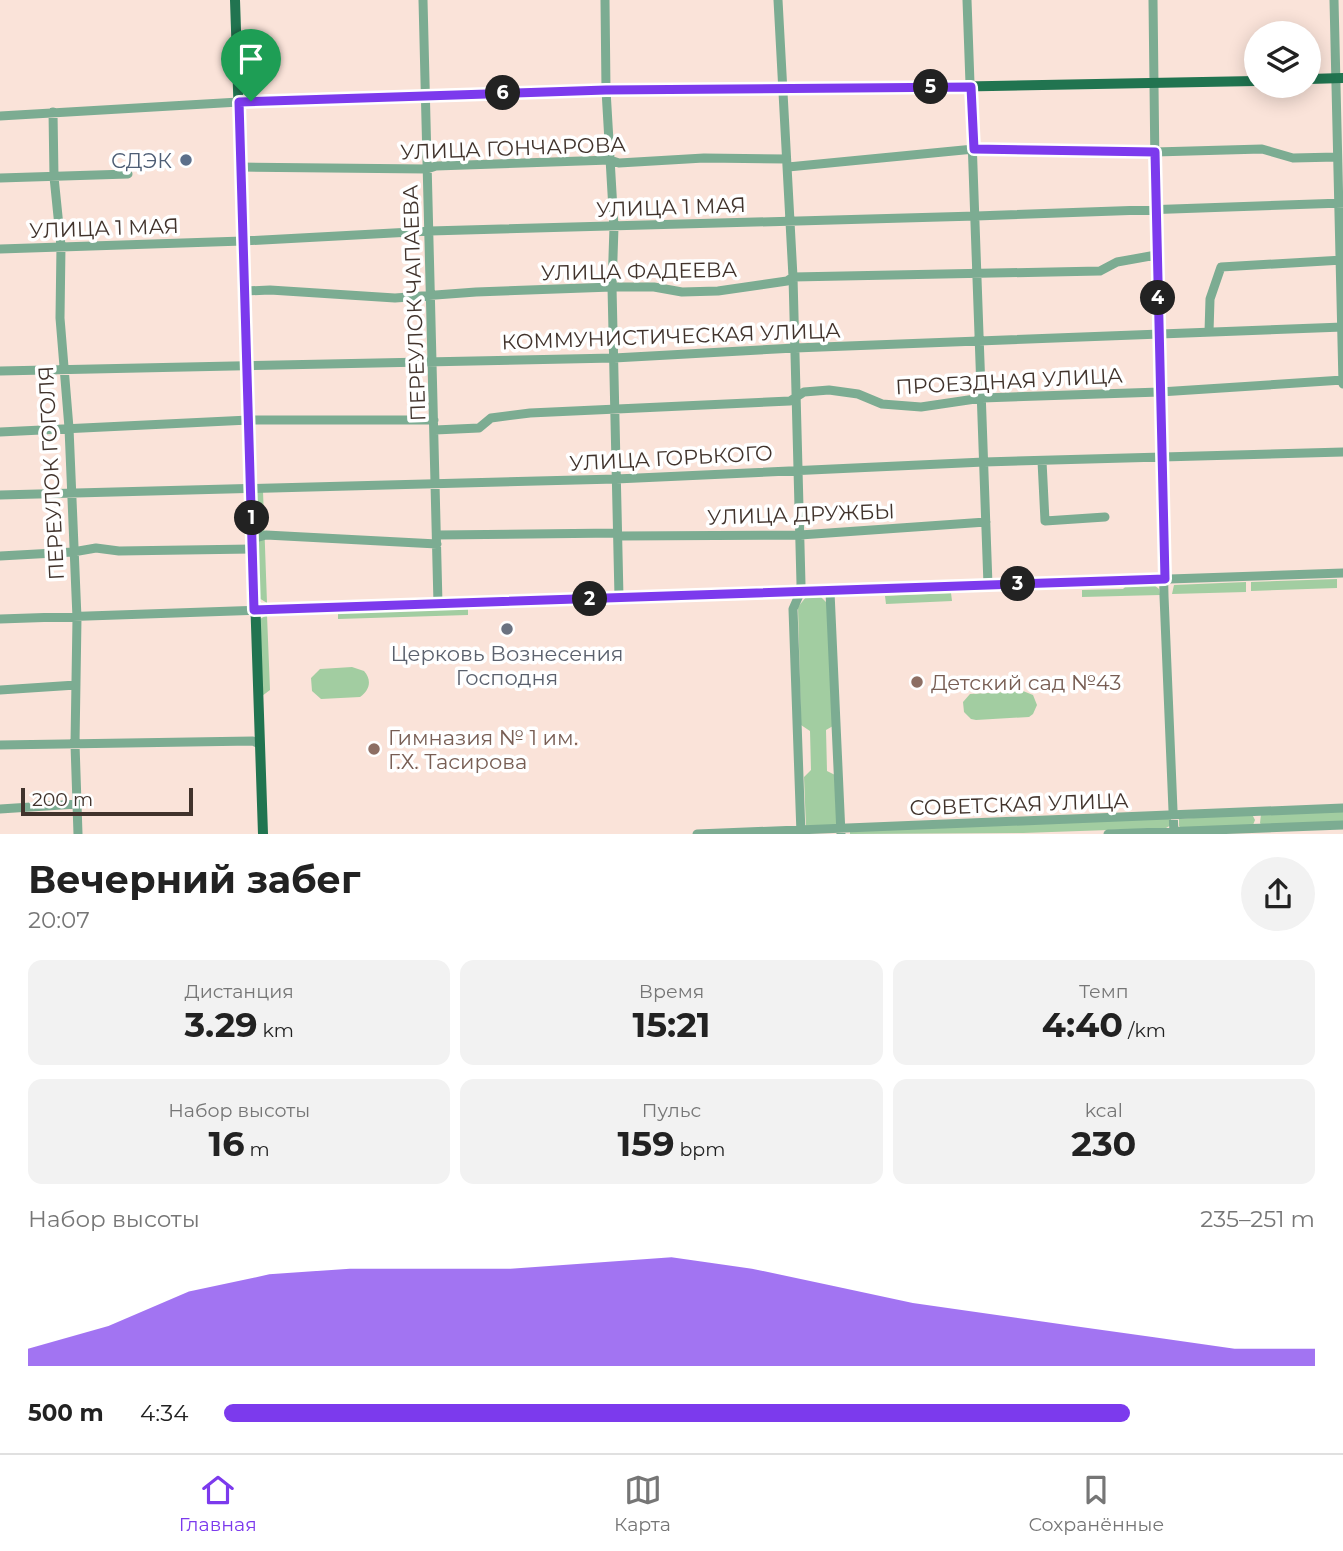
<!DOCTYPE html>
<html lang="ru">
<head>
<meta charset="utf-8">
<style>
  body { margin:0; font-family:Montserrat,sans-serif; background:#f2f2f2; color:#222; height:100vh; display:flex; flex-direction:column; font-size:26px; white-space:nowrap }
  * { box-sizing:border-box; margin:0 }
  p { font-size:23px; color:#767676 }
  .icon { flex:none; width:38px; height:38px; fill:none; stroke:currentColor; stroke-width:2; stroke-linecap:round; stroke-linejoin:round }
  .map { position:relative; height:834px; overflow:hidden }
  .side { display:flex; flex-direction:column; background:#fff; flex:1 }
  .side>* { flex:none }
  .tools { position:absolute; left:1244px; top:21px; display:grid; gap:14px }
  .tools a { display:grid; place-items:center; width:77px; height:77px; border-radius:50%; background:#fff; box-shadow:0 4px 18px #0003; font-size:35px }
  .scale { position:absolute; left:21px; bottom:18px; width:172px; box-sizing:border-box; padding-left:7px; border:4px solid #41332c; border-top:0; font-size:19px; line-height:24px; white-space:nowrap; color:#41332c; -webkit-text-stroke:5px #fff; paint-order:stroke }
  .pin { position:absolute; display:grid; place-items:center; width:60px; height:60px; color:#fff; margin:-72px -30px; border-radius:50% 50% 50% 0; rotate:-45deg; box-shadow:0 0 7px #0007 }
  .pin .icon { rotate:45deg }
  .km { position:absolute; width:35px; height:35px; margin:-18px; border-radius:50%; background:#222; color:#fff; font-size:19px; line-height:35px; text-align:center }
  .round { display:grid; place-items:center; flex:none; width:74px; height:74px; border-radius:37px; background:#f2f2f2 }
  .overview { display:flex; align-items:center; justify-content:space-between; height:119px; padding:0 28px }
  h1 { font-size:38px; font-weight:700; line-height:52px }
  .metrics { display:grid; grid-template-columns:repeat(3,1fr); gap:10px; height:119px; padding:7px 28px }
  .metrics div { display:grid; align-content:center; border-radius:14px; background:#f2f2f2; text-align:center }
  .metrics b { font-size:35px; font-weight:700 }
  .metrics small { font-size:19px; font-weight:400 }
  .metrics p { font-size:19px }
  .chart { height:196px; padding:14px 28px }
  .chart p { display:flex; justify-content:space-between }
  .chart svg { width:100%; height:126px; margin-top:7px; fill:#7c3aed; opacity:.7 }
  ul { padding:0 28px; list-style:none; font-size:23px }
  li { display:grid; grid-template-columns:112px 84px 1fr; align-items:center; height:52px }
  li i { height:18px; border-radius:9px; background:#7c3aed }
  .menu { display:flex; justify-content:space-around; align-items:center; height:98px; border-top:2px solid #e0e0e0; background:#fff; font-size:19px; color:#767676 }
  .menu a { display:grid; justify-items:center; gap:4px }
  .menu .selected { color:#7c3aed }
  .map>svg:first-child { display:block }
</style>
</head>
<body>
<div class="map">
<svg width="1343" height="834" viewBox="0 0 1343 834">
  <rect width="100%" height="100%" fill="#fae3d9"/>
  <path fill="#a2cda1" d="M 263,491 L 267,603 L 259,598 L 256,495 L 257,492 Z
    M 1337,579 L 1337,588 L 1251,591 L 1251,582 Z
    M 1246,582 L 1246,592 L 1172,594 L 1174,585 Z
    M 1154,585 L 1159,589 L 1160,595 L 1082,597 L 1082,590 L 1123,589 L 1126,586 Z
    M 951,593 L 952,601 L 886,604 L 885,596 Z
    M 806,597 L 821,597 L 828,604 L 833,726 L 826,730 L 827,771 L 835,775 L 837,826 L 806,827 L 804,777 L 811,770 L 810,731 L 801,725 L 798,607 Z
    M 468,609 L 468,615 L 338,619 L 338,613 Z
    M 267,615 L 270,690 L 262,696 L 260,619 Z
    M 352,667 L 364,671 C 372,680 370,690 360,697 L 321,699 L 312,691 L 311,678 L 320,669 Z
    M 1023,691 L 1033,695 L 1037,705 L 1033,714 L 1029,717 L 976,720 L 971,719 L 964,712 L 963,702 L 970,694 Z
    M 1343,810 L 1343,822 L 1262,826 L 1260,823 L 1261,814 Z
    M 1252,814 L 1255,820 L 1253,825 L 1181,828 L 1179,826 L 1179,819 Z
    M 1171,818 L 1171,825 L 1166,828 L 1023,833 L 850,834 L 850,831 Z"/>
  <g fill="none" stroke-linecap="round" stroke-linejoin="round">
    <path stroke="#7cac92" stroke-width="9" d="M 423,0 L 438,604
      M 605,0 L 606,90 L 614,227 L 612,287 L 619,597
      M 778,0 L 793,277 L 801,584 L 800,593 L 793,609 L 801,834
      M 967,0 L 988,585
      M 1153,0 L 1156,255 L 1164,596 L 1174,834
      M 1334,0 L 1343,384
      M 53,112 L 54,177 L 61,246 L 60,318 L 69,428 L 77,618 L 75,744 L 78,834
      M 0,116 L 239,102
      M 241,167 L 427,169 L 436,166 L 610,160 L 619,163 L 704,158 L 786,159
      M 788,167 L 974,149 L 1155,152 L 1262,149 L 1293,158 L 1337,157
      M 0,178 L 128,174
      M 0,249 L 243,241 L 430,231 L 976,216 L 1343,203
      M 245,291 L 270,290 L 395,298 L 476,292 L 612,287 L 654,287 L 682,292 L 718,291 L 787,281 L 793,277 L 1100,271 L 1117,262 L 1156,255
      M 1209,332 L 1210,299 L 1221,267 L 1343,260
      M 0,371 L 614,358 L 795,348 L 1343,327
      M 435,430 L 479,428 L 491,418 L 530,413 L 790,401 L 804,392 L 829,390 L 858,394 L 882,404 L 921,407 L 982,398 L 1160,392 L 1343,380
      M 0,432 L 249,420 L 434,420
      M 1042,461 L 1045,521 L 1105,517
      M 0,495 L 616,479 L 984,462 L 1343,452
      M 438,535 L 617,533
      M 618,536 L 800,535 L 986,522
      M 252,539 L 266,535 L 437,544
      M 0,556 L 73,552 L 96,548 L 119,551 L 252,549
      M 830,592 L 841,834
      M 0,619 L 1343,573
      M 0,690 L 76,685
      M 0,745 L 253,741 L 259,744
      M 0,809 L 77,804
      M 697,834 L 1343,808
      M 1108,834 L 1343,825"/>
    <path stroke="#217450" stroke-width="10" d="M 235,0 L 263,834
      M 1309,79 L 1343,78
      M 239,102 L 606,90 L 783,90 L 1256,81"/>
  </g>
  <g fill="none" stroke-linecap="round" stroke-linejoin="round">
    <defs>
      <path id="route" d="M 971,87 L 974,149 L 1155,152 L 1165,579 L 254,610 L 239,102 L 606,90 Z"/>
    </defs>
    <use href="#route" stroke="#fff" stroke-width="14"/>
    <use href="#route" stroke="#7c3aed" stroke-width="9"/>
  </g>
  <circle fill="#5c6f8a" stroke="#fff" stroke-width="2.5" cx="186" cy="160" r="7"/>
  <circle fill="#6b7280" stroke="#fff" stroke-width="2.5" cx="507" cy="629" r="7"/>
  <g fill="#8d6e63" stroke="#fff" stroke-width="2.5">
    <circle cx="917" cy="682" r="7"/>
    <circle cx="374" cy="749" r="7"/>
  </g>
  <g text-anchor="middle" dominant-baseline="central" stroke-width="7" stroke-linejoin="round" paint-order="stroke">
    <g font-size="21" fill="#41332c" stroke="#fff">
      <text transform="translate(513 148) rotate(-2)">УЛИЦА ГОНЧАРОВА</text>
      <text transform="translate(671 207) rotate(-2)">УЛИЦА 1 МАЯ</text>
      <text transform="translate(104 228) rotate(-2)">УЛИЦА 1 МАЯ</text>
      <text transform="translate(639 271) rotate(-1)">УЛИЦА ФАДЕЕВА</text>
      <text transform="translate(414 303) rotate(-92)">ПЕРЕУЛОК ЧАПАЕВА</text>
      <text transform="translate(671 336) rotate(-2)">КОММУНИСТИЧЕСКАЯ УЛИЦА</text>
      <text transform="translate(1009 381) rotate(-3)">ПРОЕЗДНАЯ УЛИЦА</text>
      <text transform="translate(671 458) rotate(-3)">УЛИЦА ГОРЬКОГО</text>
      <text transform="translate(51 473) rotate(-93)">ПЕРЕУЛОК ГОГОЛЯ</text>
      <text transform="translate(801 514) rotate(-2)">УЛИЦА ДРУЖБЫ</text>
      <text transform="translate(1019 804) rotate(-2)">СОВЕТСКАЯ УЛИЦА</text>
    </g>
    <g font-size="21" fill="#4e5e75" stroke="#fff" text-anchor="end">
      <text x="172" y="160">СДЭК</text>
    </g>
    <g font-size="21" fill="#5b616d" stroke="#fff">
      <text x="507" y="653">Церковь Вознесения<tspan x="507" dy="24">Господня</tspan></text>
    </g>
    <g font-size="21" fill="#785e54" stroke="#fff" text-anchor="start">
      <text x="931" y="682">Детский сад №43</text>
      <text x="388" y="737">Гимназия № 1 им.<tspan x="388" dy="24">Г.Х. Тасирова</tspan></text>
    </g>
  </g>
</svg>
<div class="tools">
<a><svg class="icon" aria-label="layers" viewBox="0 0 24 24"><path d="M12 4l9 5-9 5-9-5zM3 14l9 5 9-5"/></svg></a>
</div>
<div class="scale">200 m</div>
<div class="pin" style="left:251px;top:101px;background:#1e9e55"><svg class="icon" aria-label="arrive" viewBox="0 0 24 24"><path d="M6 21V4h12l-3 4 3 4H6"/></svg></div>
<b class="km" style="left:252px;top:518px">1</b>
<b class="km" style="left:590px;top:599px">2</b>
<b class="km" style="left:1018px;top:584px">3</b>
<b class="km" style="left:1158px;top:298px">4</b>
<b class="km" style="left:931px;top:87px">5</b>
<b class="km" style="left:503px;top:93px">6</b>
</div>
<section class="side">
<div class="overview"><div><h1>Вечерний забег</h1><p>20:07</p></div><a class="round"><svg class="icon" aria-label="share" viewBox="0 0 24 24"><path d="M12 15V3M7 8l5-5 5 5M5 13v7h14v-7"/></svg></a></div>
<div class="metrics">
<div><p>Дистанция</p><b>3.29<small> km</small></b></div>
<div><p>Время</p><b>15:21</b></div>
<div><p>Темп</p><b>4:40<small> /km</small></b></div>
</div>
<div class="metrics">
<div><p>Набор высоты</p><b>16<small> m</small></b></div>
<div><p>Пульс</p><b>159<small> bpm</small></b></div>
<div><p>kcal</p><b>230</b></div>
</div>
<div class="chart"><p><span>Набор высоты</span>235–251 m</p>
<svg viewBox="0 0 160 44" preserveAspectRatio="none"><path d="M0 44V38L10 30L20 18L30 12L40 10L50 10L60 10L70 8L80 6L90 10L100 16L110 22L120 26L130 30L140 34L150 38L160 38V44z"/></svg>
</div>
<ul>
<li><b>500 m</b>4:34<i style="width:83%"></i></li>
</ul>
</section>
<nav class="menu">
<a class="selected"><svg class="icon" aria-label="home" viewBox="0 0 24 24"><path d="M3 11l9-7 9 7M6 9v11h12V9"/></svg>Главная</a>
<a><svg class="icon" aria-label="map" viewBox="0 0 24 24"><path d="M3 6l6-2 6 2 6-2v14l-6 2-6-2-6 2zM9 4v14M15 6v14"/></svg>Карта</a>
<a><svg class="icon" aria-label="saved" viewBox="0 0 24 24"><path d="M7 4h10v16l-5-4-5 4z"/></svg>Сохранённые</a>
</nav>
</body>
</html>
